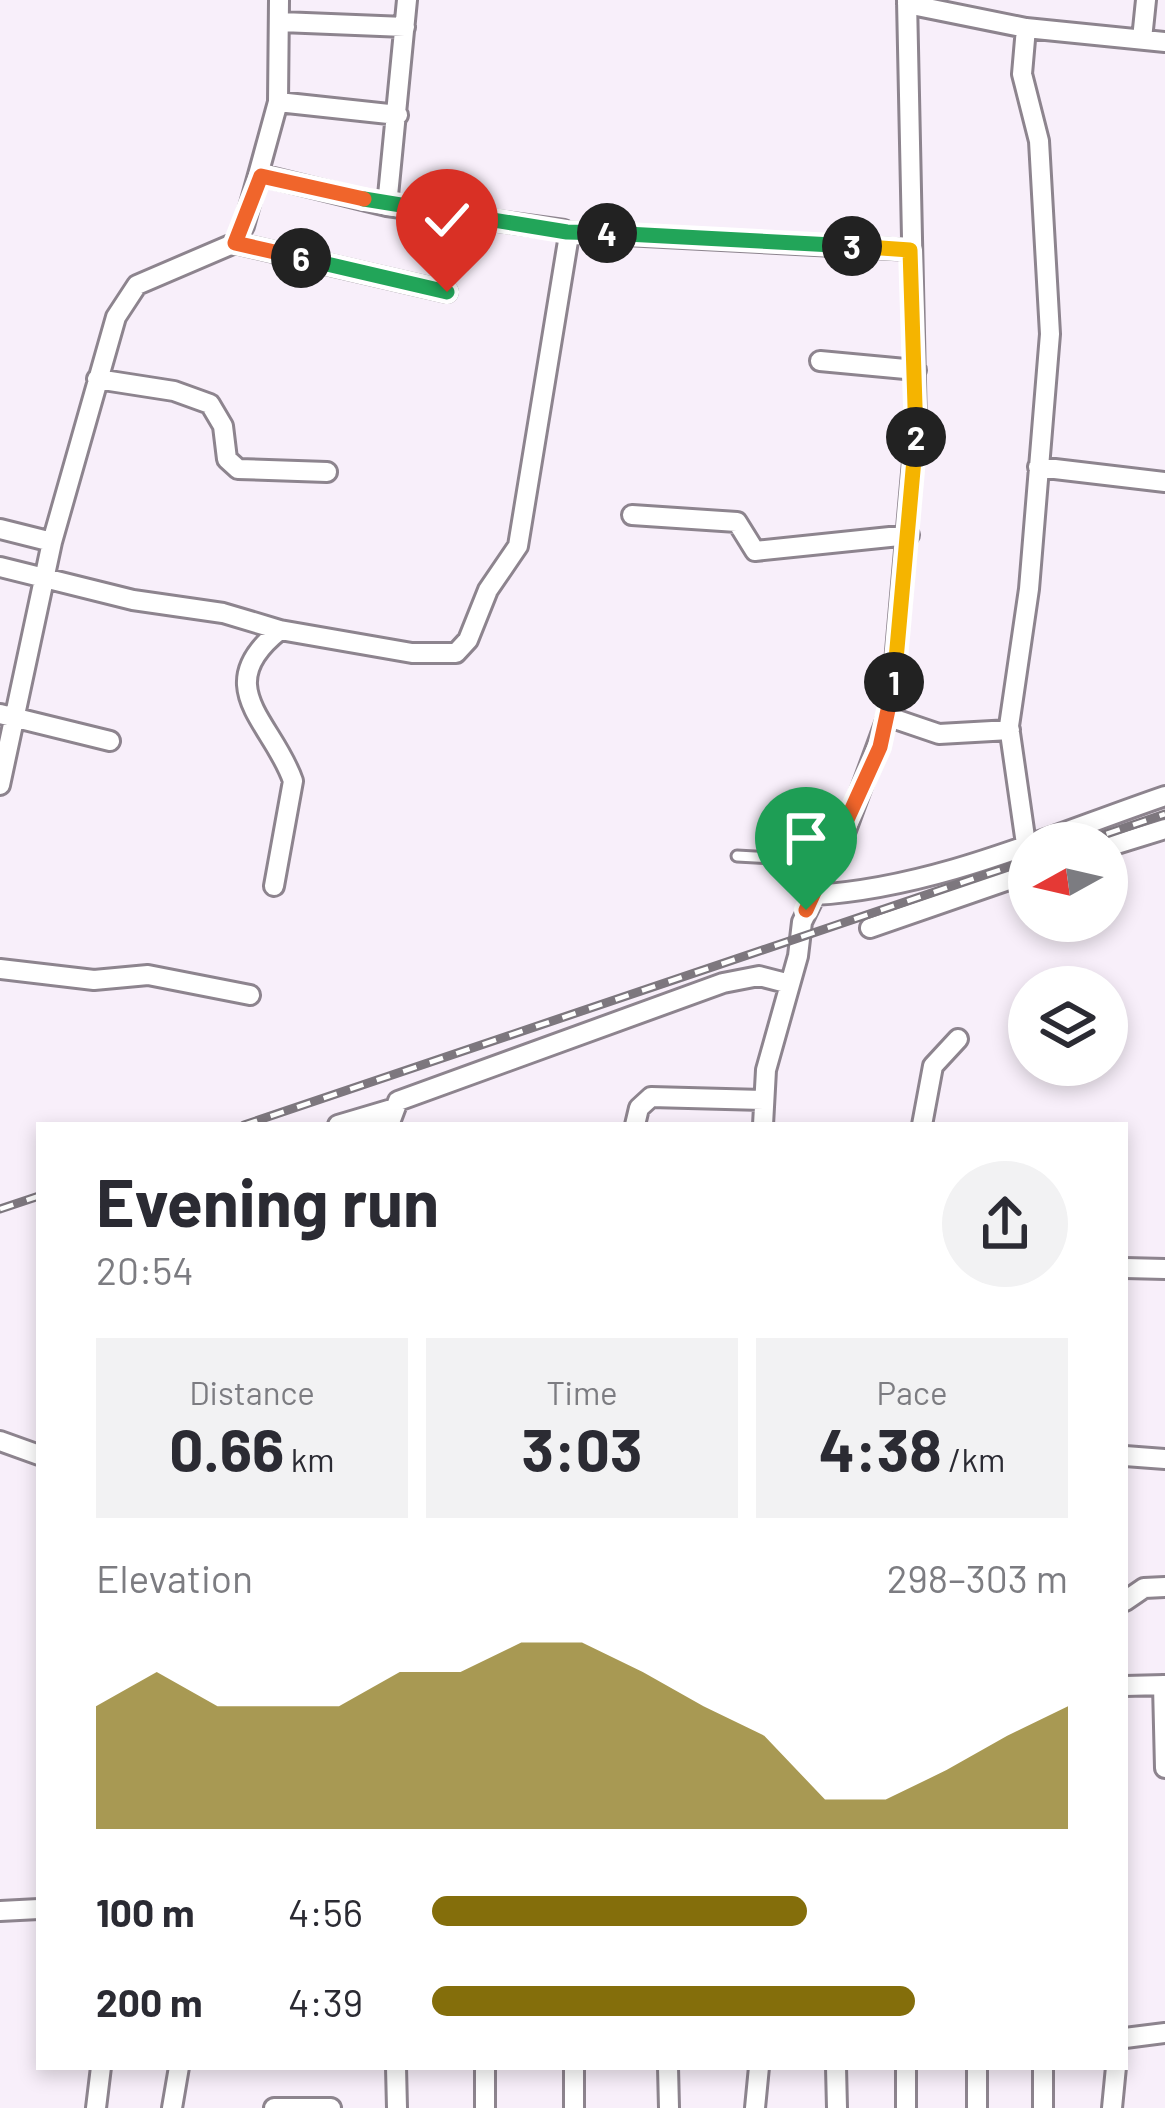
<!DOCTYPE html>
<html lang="en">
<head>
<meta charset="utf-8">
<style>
  body { margin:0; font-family:Barlow,sans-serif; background:#f2f2f3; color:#2b2b33; height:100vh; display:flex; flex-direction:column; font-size:45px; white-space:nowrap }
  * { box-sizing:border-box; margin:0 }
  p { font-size:39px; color:#7c7c81 }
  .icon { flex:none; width:66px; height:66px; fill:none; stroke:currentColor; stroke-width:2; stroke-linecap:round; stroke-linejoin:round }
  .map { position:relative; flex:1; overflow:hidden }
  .details { position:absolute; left:36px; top:1122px; width:1092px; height:948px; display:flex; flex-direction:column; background:#fff; border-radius:0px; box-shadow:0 6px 18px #0003 }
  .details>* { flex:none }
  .needle { width:78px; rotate:262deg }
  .fabs { position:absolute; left:1008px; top:822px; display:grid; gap:24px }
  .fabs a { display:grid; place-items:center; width:120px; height:120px; border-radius:50%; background:#fff; box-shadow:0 6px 18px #0003; font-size:60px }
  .pin { position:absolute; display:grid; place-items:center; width:102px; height:102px; color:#fff; margin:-123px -51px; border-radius:50% 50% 50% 0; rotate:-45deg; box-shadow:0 0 12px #0007 }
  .pin .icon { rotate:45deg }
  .km { position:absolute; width:60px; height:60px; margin:-30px; border-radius:50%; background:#222; color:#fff; font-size:33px; line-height:60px; text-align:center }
  .round { display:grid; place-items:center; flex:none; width:126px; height:126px; border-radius:63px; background:#f2f2f3 }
  .summary { display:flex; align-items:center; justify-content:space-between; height:204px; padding:0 60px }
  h1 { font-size:66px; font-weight:700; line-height:90px }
  .stats { display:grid; grid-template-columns:repeat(3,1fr); gap:18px; height:204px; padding:12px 60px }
  .stats div { display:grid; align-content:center; border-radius:0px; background:#f2f2f3; text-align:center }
  .stats b { font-size:60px; font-weight:700 }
  .stats small { font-size:33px; font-weight:400 }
  .stats p { font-size:33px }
  .chart { height:336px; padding:24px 60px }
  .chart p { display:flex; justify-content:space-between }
  .chart svg { width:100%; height:216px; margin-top:12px; fill:#846e0b; opacity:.7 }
  ul { padding:0 60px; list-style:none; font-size:39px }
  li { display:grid; grid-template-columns:192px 144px 1fr; align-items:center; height:90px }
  li i { height:30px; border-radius:15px; background:#846e0b }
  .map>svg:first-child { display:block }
</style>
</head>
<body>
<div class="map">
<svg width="1165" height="2108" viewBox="0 0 1165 2108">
  <rect width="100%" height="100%" fill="#f8effa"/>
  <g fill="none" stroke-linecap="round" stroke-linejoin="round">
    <defs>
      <path id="lane" d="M 737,856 L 831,861"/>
      <path id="street" d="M 907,4 L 1026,28 L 1165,42
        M 281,22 L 405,27
        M 1142,39 L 1146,0
        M 278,102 L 398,115
        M 387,206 L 407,0
        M 567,232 L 911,250
        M 235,243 L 447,292
        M 820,361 L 916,370
        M 97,379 L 174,391 L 210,404 L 223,426 L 227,459 L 238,469 L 327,472
        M 1038,467 L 1165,482
        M 632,515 L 737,522 L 755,551 L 909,535
        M 0,529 L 52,542
        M 0,567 L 133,600 L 223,613 L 280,630 L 412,653 L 456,653 L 468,640 L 488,590 L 518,546 L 569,235 L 564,230 L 387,206 L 261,175
        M 0,714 L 110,741
        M 889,717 L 939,734 L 1010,730
        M 0,785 L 52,542 L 116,317 L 137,285 L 235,243 L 244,226 L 278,102 L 279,0
        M 1026,844 L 1009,726 L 1029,589 L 1050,334 L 1039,141 L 1022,74 L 1026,28
        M 1107,847 L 1165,829
        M 274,886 L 293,781 C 273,722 208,687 280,630
        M 814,895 C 935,888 1051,835 1165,796
        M 870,928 L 1029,873
        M 0,969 L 94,980 L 148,975 L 250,995
        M 338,1125 L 392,1109
        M 389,1125 L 398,1101 L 723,983 L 759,976 L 790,984
        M 635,1125 L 639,1108 L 651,1097 L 763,1100
        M 763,1125 L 766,1070 L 798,956 L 802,922 L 845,833 L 891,707 L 916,428 L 907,0
        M 922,1125 L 933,1066 L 958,1039
        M 1125,1268 L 1165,1269
        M 0,1441 L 39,1455
        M 1125,1456 L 1165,1459
        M 1125,1601 L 1144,1588 L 1165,1587
        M 1163,1685 L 1165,1768
        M 1125,1686 L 1165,1685
        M 0,1911 L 39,1909
        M 1125,2038 L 1165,2033
        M 396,2067 L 397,2108
        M 574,2067 L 574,2108
        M 668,2067 L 669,2108
        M 836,2067 L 837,2108
        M 906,2067 L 906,2108
        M 1043,2067 L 1043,2108
        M 96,2108 L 101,2067
        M 172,2108 L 179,2067
        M 274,2108 L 331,2108
        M 485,2108 L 485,2067
        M 755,2108 L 759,2067
        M 977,2108 L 977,2067
        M 1112,2108 L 1116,2067"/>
    </defs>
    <use href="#lane" stroke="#8d848e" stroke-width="15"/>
    <use href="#street" stroke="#8d848e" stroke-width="24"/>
    <use href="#lane" stroke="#fff" stroke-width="9"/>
    <use href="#street" stroke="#fff" stroke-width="18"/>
    <defs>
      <path id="rail" d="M 1080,843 L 1165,814
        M 244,1125 L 1029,860
        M 0,1209 L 39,1196"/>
    </defs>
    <use href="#rail" stroke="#7d777e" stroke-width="9"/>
    <use href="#rail" stroke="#fff" stroke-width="4.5" stroke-dasharray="14" stroke-linecap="butt"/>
  </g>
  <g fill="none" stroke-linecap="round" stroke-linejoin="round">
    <defs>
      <path id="split-1" d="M 806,910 L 880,747 L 894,682"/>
      <path id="split-2" d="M 894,682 L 916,437"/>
      <path id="split-3" d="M 852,246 L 910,250 L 916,437"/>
      <path id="split-4" d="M 607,233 L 852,246"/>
      <path id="split-5" d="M 364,199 L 567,232 L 607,233"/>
      <path id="split-6" d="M 301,258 L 235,243 L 261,176 L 364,199"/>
      <path id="split-7" d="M 301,258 L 447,292"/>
    </defs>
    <use href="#split-1" stroke="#fff" stroke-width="24"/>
    <use href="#split-2" stroke="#fff" stroke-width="24"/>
    <use href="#split-3" stroke="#fff" stroke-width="24"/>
    <use href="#split-4" stroke="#fff" stroke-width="24"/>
    <use href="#split-5" stroke="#fff" stroke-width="24"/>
    <use href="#split-6" stroke="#fff" stroke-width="24"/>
    <use href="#split-7" stroke="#fff" stroke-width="24"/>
    <use href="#split-1" stroke="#f0652b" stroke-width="15"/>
    <use href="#split-2" stroke="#f5b400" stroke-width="15"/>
    <use href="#split-3" stroke="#f5b400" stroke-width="15"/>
    <use href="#split-4" stroke="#22a559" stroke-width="15"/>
    <use href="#split-5" stroke="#22a559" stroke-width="15"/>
    <use href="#split-6" stroke="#f0652b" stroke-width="15"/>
    <use href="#split-7" stroke="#22a559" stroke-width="15"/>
  </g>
</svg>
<div class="fabs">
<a><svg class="needle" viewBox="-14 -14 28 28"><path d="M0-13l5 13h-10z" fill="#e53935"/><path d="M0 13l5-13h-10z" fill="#7c7c81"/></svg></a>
<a><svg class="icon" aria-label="layers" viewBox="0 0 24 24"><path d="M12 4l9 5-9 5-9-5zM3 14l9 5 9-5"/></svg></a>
</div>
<div class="pin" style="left:806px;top:910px;background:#1e9e55"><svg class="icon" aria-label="arrive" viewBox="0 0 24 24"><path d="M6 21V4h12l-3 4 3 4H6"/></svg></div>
<div class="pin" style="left:447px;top:292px;background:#d93025"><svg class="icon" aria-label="check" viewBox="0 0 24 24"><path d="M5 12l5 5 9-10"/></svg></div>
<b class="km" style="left:894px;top:682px">1</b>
<b class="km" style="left:916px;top:437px">2</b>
<b class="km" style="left:852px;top:246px">3</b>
<b class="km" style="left:607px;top:233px">4</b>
<b class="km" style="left:301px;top:258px">6</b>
<section class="details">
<div class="summary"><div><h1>Evening run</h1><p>20:54</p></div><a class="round"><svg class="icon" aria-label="share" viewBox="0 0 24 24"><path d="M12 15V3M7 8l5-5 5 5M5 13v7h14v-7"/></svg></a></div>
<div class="stats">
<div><p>Distance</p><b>0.66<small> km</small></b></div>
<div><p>Time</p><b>3:03</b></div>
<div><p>Pace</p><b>4:38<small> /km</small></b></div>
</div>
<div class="chart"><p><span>Elevation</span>298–303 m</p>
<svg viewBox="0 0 160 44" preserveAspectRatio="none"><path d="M0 44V19L10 12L20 19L30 19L40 19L50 12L60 12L70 6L80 6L90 12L100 19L110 25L120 38L130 38L140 32L150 25L160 19V44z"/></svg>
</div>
<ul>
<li><b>100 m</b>4:56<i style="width:59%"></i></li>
<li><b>200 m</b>4:39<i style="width:76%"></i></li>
</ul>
</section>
</div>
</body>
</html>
